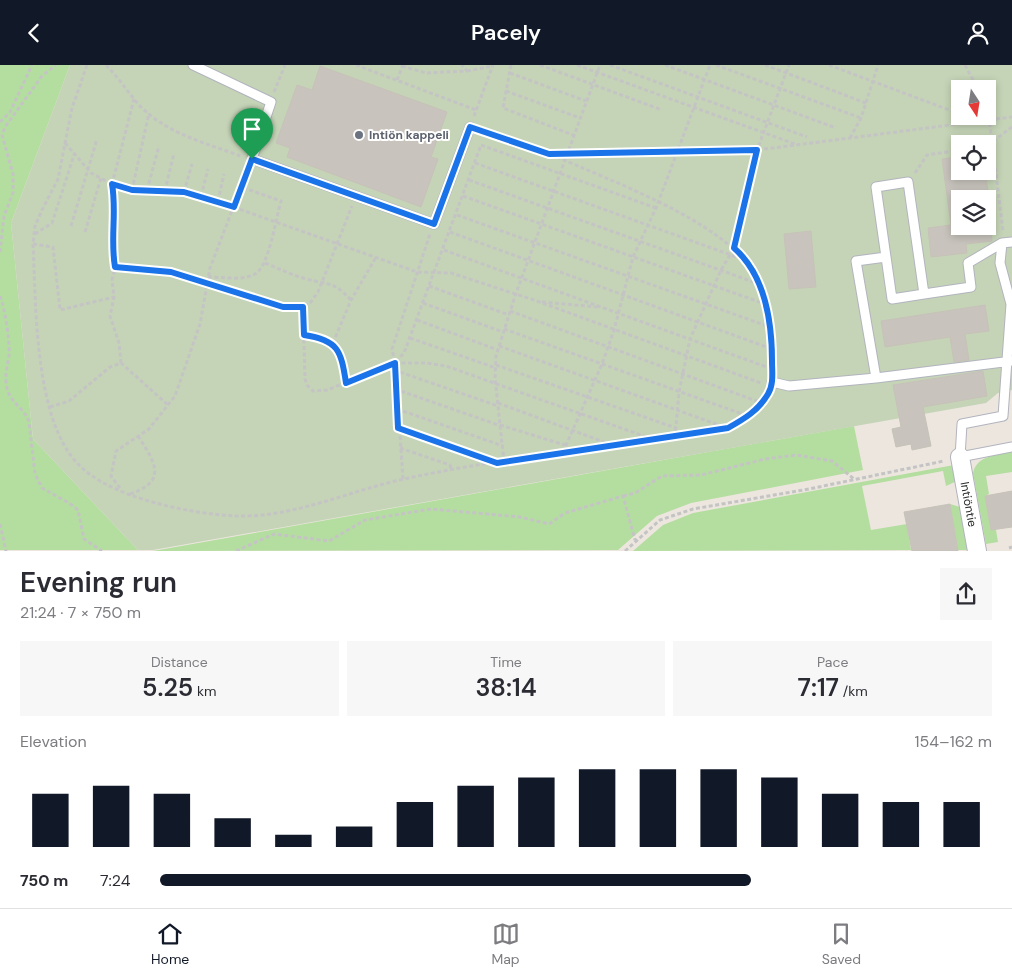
<!DOCTYPE html>
<html lang="en">
<head>
<meta charset="utf-8">
<style>
  body { margin:0; font-family:"DM Sans",sans-serif; background:#f7f7f7; color:#2b2b33; height:100vh; display:flex; flex-direction:column; font-size:19px; white-space:nowrap }
  * { box-sizing:border-box; margin:0 }
  p { font-size:16px; color:#7c7c81 }
  .icon { flex:none; width:28px; height:28px; fill:none; stroke:currentColor; stroke-width:2; stroke-linecap:round; stroke-linejoin:round }
  .map { position:relative; height:486px; overflow:hidden }
  .sheet { display:flex; flex-direction:column; background:#fff; flex:1 }
  .sheet>* { flex:none }
  .needle { width:32px; rotate:168deg }
  .controls { position:absolute; left:951px; top:15px; display:grid; gap:10px }
  .controls a { display:grid; place-items:center; width:45px; height:45px; border-radius:0px; background:#fff; box-shadow:0 2px 8px #0003; font-size:25px }
  .pin { position:absolute; display:grid; place-items:center; width:42px; height:42px; color:#fff; margin:-51px -21px; border-radius:50% 50% 50% 0; rotate:-45deg; box-shadow:0 0 5px #0007 }
  .pin .icon { rotate:45deg }
  .round { display:grid; place-items:center; flex:none; width:52px; height:52px; border-radius:0px; background:#f7f7f7 }
  .head { display:flex; align-items:center; justify-content:space-between; height:85px; padding:0 20px }
  h1 { font-size:28px; font-weight:600; line-height:38px }
  .figures { display:grid; grid-template-columns:repeat(3,1fr); gap:8px; height:85px; padding:5px 20px }
  .figures div { display:grid; align-content:center; border-radius:0px; background:#f7f7f7; text-align:center }
  .figures b { font-size:25px; font-weight:600 }
  .figures small { font-size:14px; font-weight:400 }
  .figures p { font-size:14px }
  .chart { height:140px; padding:10px 20px }
  .chart p { display:flex; justify-content:space-between }
  .chart svg { width:100%; height:90px; margin-top:5px; stroke:#111827; stroke-width:6 }
  ul { padding:0 20px; list-style:none; font-size:16px }
  li { display:grid; grid-template-columns:80px 60px 1fr; align-items:center; height:38px }
  li i { height:12px; border-radius:6px; background:#111827 }
  header { display:flex; justify-content:space-between; align-items:center; height:65px; padding:0 20px; background:#111827; color:#fff; font-size:22px; font-weight:600 }
  .tabs { display:flex; justify-content:space-around; align-items:center; height:70px; border-top:1px solid #e1e1e2; background:#fff; font-size:14px; color:#7c7c81 }
  .tabs a { display:grid; justify-items:center; gap:2px }
  .tabs .active { color:#111827 }
  .map>svg:first-child { display:block }
</style>
</head>
<body>
<header><svg class="icon" aria-label="back" viewBox="0 0 24 24"><path d="M15 5l-7 7 7 7"/></svg>Pacely<svg class="icon" aria-label="person" viewBox="0 0 24 24"><circle cx="12" cy="8" r="4"/><path d="M4 21q1-7 8-7t8 7"/></svg></header>
<div class="map">
<svg width="1012" height="486" viewBox="0 0 1012 486">
  <rect width="100%" height="100%" fill="#ece6df"/>
  <path fill="#b4de9f" d="M 0,0 L 70,0 L 11,158 L 33,374 L 138,485 L 0,485 Z
    M 854,361 L 863,405 L 691,438 L 657,451 L 618,485 L 153,486 Z
    M 1012,387 L 1012,407 L 986,411 L 989,429 L 985,431 L 991,465 L 996,465 L 998,477 L 986,479 L 973,408 C 977,390 997,390 1012,387 Z
    M 954,400 L 957,416 L 946,421 L 943,406 L 862,421 L 871,465 L 907,459 L 911,485 L 633,486 L 663,460 L 693,448 Z
    M 950,439 L 960,442 L 972,485 L 958,485 Z"/>
  <path fill="#c5d4b7" fill-rule="evenodd" d="M 70,0 L 1012,0 L 1012,325 L 998,328 L 986,338 L 153,485 L 138,485 L 33,374 L 11,158 ZM 960,24 L 988,24 L 988,51 L 960,51 ZM 960,79 L 988,79 L 988,106 L 960,106 ZM 960,134 L 988,134 L 988,161 L 960,161 Z"/>
  <path fill="#c8c4bd" stroke="#c7c2b8" d="M 320,1 L 447,47 L 431,92 L 438,94 L 421,142 L 287,92 L 290,83 L 276,78 L 297,20 L 312,25 Z
    M 960,92 L 960,106 L 985,106 L 989,134 L 960,134 L 960,161 L 990,161 L 992,176 L 966,179 L 967,188 L 931,192 L 928,163 L 951,160 L 942,94 Z
    M 811,166 L 816,222 L 789,224 L 784,169 Z
    M 985,240 L 989,266 L 965,269 L 969,295 L 954,297 L 950,272 L 885,282 L 881,256 Z
    M 983,306 L 987,331 L 923,342 L 931,381 L 912,385 L 911,379 L 896,382 L 892,364 L 901,362 L 893,320 Z
    M 1012,426 L 1012,462 L 991,465 L 985,431 Z
    M 950,439 L 958,486 L 912,486 L 904,447 Z"/>
  <g fill="none" stroke-linecap="round" stroke-linejoin="round">
    <defs>
      <path id="lane" d="M 193,0 L 271,37 L 252,94 L 434,159 L 470,62
        M 1012,177 L 1002,178 L 1000,198 L 1011,239 L 1003,351 L 962,359 L 960,392 L 1012,382
        M 886,192 L 892,234 L 924,229
        M 876,313 L 856,196 L 886,192 L 876,122 L 908,117 L 924,229 L 971,222 L 968,198 L 1002,178
        M 772,317 L 789,321 L 876,313 L 1012,296"/>
      <g id="street">
        <path id="s1" d="M 960,392 L 977,486"/>
      </g>
    </defs>
    <use href="#lane" stroke="#b2b4be" stroke-width="11"/>
    <use href="#street" stroke="#b2b4be" stroke-width="20"/>
    <path stroke="#c4c4c4" stroke-width="3" stroke-dasharray="4 2.5" stroke-linecap="butt" d="M 87,0 L 72,43 L 58,114 L 41,147 L 35,161 L 33,179 C 36,239 34,356 79,400 C 111,433 191,449 236,451 C 292,453 349,426 404,414 C 472,399 542,390 612,381 C 647,376 691,373 725,364 C 744,358 758,343 769,328
      M 106,0 C 118,12 127,26 138,39 C 165,68 205,78 241,91
      M 356,0 L 476,45
      M 511,0 L 503,43 L 573,70
      M 540,0 L 662,45
      M 577,0 L 795,79
      M 610,0 L 807,72
      M 665,0 L 836,63
      M 716,0 L 861,53
      M 765,0 L 866,38
      M 829,0 L 960,49
      M 965,0 L 978,24
      M 402,1 L 426,8 L 467,6 L 462,0
      M 467,6 L 493,1
      M 510,8 L 586,36
      M 397,15 L 403,0
      M 506,26 L 580,53
      M 274,27 L 285,0
      M 988,45 L 1003,165
      M 474,51 L 493,0
      M 967,51 L 973,57
      M 0,57 L 10,47 L 32,0
      M 482,66 L 549,89 L 678,87 L 757,85 L 1012,52
      M 850,73 L 861,53 L 878,0
      M 65,78 L 91,108 L 112,119 L 132,125 L 184,127 L 208,133 L 417,207 L 451,208 L 534,235 L 761,318
      M 988,80 L 1012,62
      M 551,89 C 609,116 721,154 754,208 C 771,236 772,273 772,304
      M 475,98 L 745,195
      M 915,108 L 927,90 L 960,85
      M 469,115 L 759,219
      M 132,125 L 149,48
      M 147,125 L 159,81
      M 165,126 L 174,88
      M 184,127 L 192,99
      M 201,131 L 208,104
      M 463,131 L 765,239
      M 218,136 L 224,109
      M 457,150 L 770,262
      M 71,161 L 97,74
      M 85,167 L 101,113
      M 450,167 L 772,284
      M 35,169 L 52,158 L 74,90
      M 33,179 L 53,182 L 60,245 L 114,232
      M 444,185 L 772,304
      M 0,187 L 4,151 L 13,128 L 13,109 L 2,70 L 5,62 L 42,11 L 56,0
      M 265,198 C 279,204 292,210 306,214 C 329,220 333,216 351,235
      M 115,203 L 111,181 L 115,138 L 112,119 L 134,34
      M 208,212 C 222,212 243,216 255,209 C 269,202 276,152 281,136 L 241,122
      M 429,221 L 509,250
      M 0,231 C 5,244 10,276 9,290 C 8,299 5,308 6,317 C 8,339 24,341 29,357 L 35,409 L 42,423 L 69,438 L 78,445 L 84,474 L 102,486
      M 542,237 L 598,242
      M 423,238 L 503,267
      M 303,242 L 305,314 L 307,320 L 313,326 L 327,325 L 395,298 L 404,288 L 481,80 L 656,143
      M 510,246 L 762,338
      M 417,255 L 498,285
      M 504,264 L 748,351
      M 304,270 C 338,275 341,285 346,318
      M 410,273 L 496,303
      M 333,278 L 351,235 L 376,192
      M 499,281 L 727,363
      M 121,298 L 119,278 L 110,251 L 114,232 L 112,215 L 115,203 L 171,207 L 283,242 L 303,242 L 310,238 L 318,227 L 352,141
      M 395,298 L 426,298 L 446,301 L 655,375
      M 496,300 L 676,363
      M 394,305 L 498,341
      M 395,324 L 501,361
      M 498,338 L 612,380
      M 50,342 L 69,336 L 110,302 L 121,298 L 168,340
      M 397,344 L 503,381
      M 500,360 L 565,380
      M 398,363 L 497,398
      M 675,372 L 679,327 L 690,274 L 721,205 L 734,183 L 757,85 L 789,0
      M 400,383 L 450,400 L 451,406
      M 563,387 L 602,299 L 614,265 L 633,192 L 656,143 L 710,0
      M 504,397 L 495,313 L 496,291 L 515,231 L 600,0
      M 403,414 L 395,298 L 392,284 L 430,169
      M 120,423 L 111,411 L 116,386 L 149,364 L 175,331 L 200,259 L 210,203 L 248,104
      M 130,429 C 169,416 154,396 138,371
      M 623,431 L 635,428 L 662,411 L 701,410 L 765,394 L 796,390 L 832,396 L 854,414
      M 0,459 L 6,486
      M 1009,483 L 1012,482
      M 236,486 L 274,469 L 329,476 L 365,455 L 431,444 L 520,452 L 549,459 L 565,448 L 623,431 L 635,475
      M 625,486 L 660,455 L 693,444 L 809,424 L 944,396"/>
    <use href="#lane" stroke="#fff" stroke-width="9"/>
    <use href="#street" stroke="#fff" stroke-width="18"/>
  </g>
  <g fill="none" stroke-linecap="round" stroke-linejoin="round">
    <defs>
      <path id="route" d="M 470,62 L 549,89 L 757,85 L 734,183 C 765,210 772,256 772,296 C 772,307 774,319 768,329 C 758,346 744,354 728,363 L 497,398 L 398,363 L 395,298 L 346,318 C 341,285 338,275 304,270 L 303,242 L 283,242 L 171,207 L 115,202 C 110,174 117,147 112,119 L 132,125 L 184,127 L 234,142 L 252,94 L 434,159 Z"/>
    </defs>
    <use href="#route" stroke="#fff" stroke-width="10"/>
    <use href="#route" stroke="#1a73e8" stroke-width="6"/>
  </g>
  <circle fill="#6b7280" stroke="#fff" stroke-width="2" cx="359" cy="70" r="5"/>
  <g text-anchor="middle" dominant-baseline="central" stroke-width="4" stroke-linejoin="round" paint-order="stroke">
    <g font-size="12" font-weight="bold" fill="#5b616d" stroke="#fff" text-anchor="start">
      <text x="369" y="70">Intiön kappeli</text>
    </g>
    <g font-size="12" fill="#2b2b2b" stroke="#fff">
      <text stroke="none"><textPath href="#s1" startOffset="48">Intiöntie</textPath></text>
    </g>
  </g>
</svg>
<div class="controls">
<a><svg class="needle" viewBox="-14 -14 28 28"><path d="M0-13l5 13h-10z" fill="#e53935"/><path d="M0 13l5-13h-10z" fill="#7c7c81"/></svg></a>
<a><svg class="icon" aria-label="locate" viewBox="0 0 24 24"><circle cx="12" cy="12" r="6"/><path d="M12 2v4M12 18v4M2 12h4M18 12h4"/></svg></a>
<a><svg class="icon" aria-label="layers" viewBox="0 0 24 24"><path d="M12 4l9 5-9 5-9-5zM3 14l9 5 9-5"/></svg></a>
</div>
<div class="pin" style="left:252px;top:94px;background:#1e9e55"><svg class="icon" aria-label="arrive" viewBox="0 0 24 24"><path d="M6 21V4h12l-3 4 3 4H6"/></svg></div>
</div>
<section class="sheet">
<div class="head"><div><h1>Evening run</h1><p>21:24 · 7 × 750 m</p></div><a class="round"><svg class="icon" aria-label="share" viewBox="0 0 24 24"><path d="M12 15V3M7 8l5-5 5 5M5 13v7h14v-7"/></svg></a></div>
<div class="figures">
<div><p>Distance</p><b>5.25<small> km</small></b></div>
<div><p>Time</p><b>38:14</b></div>
<div><p>Pace</p><b>7:17<small> /km</small></b></div>
</div>
<div class="chart"><p><span>Elevation</span>154–162 m</p>
<svg viewBox="0 0 160 44" preserveAspectRatio="none"><path d="M5 44V18M15 44V14M25 44V18M35 44V30M45 44V38M55 44V34M65 44V22M75 44V14M85 44V10M95 44V6M105 44V6M115 44V6M125 44V10M135 44V18M145 44V22M155 44V22"/></svg>
</div>
<ul>
<li><b>750 m</b>7:24<i style="width:71%"></i></li>
</ul>
</section>
<nav class="tabs">
<a class="active"><svg class="icon" aria-label="home" viewBox="0 0 24 24"><path d="M3 11l9-7 9 7M6 9v11h12V9"/></svg>Home</a>
<a><svg class="icon" aria-label="map" viewBox="0 0 24 24"><path d="M3 6l6-2 6 2 6-2v14l-6 2-6-2-6 2zM9 4v14M15 6v14"/></svg>Map</a>
<a><svg class="icon" aria-label="saved" viewBox="0 0 24 24"><path d="M7 4h10v16l-5-4-5 4z"/></svg>Saved</a>
</nav>
</body>
</html>
